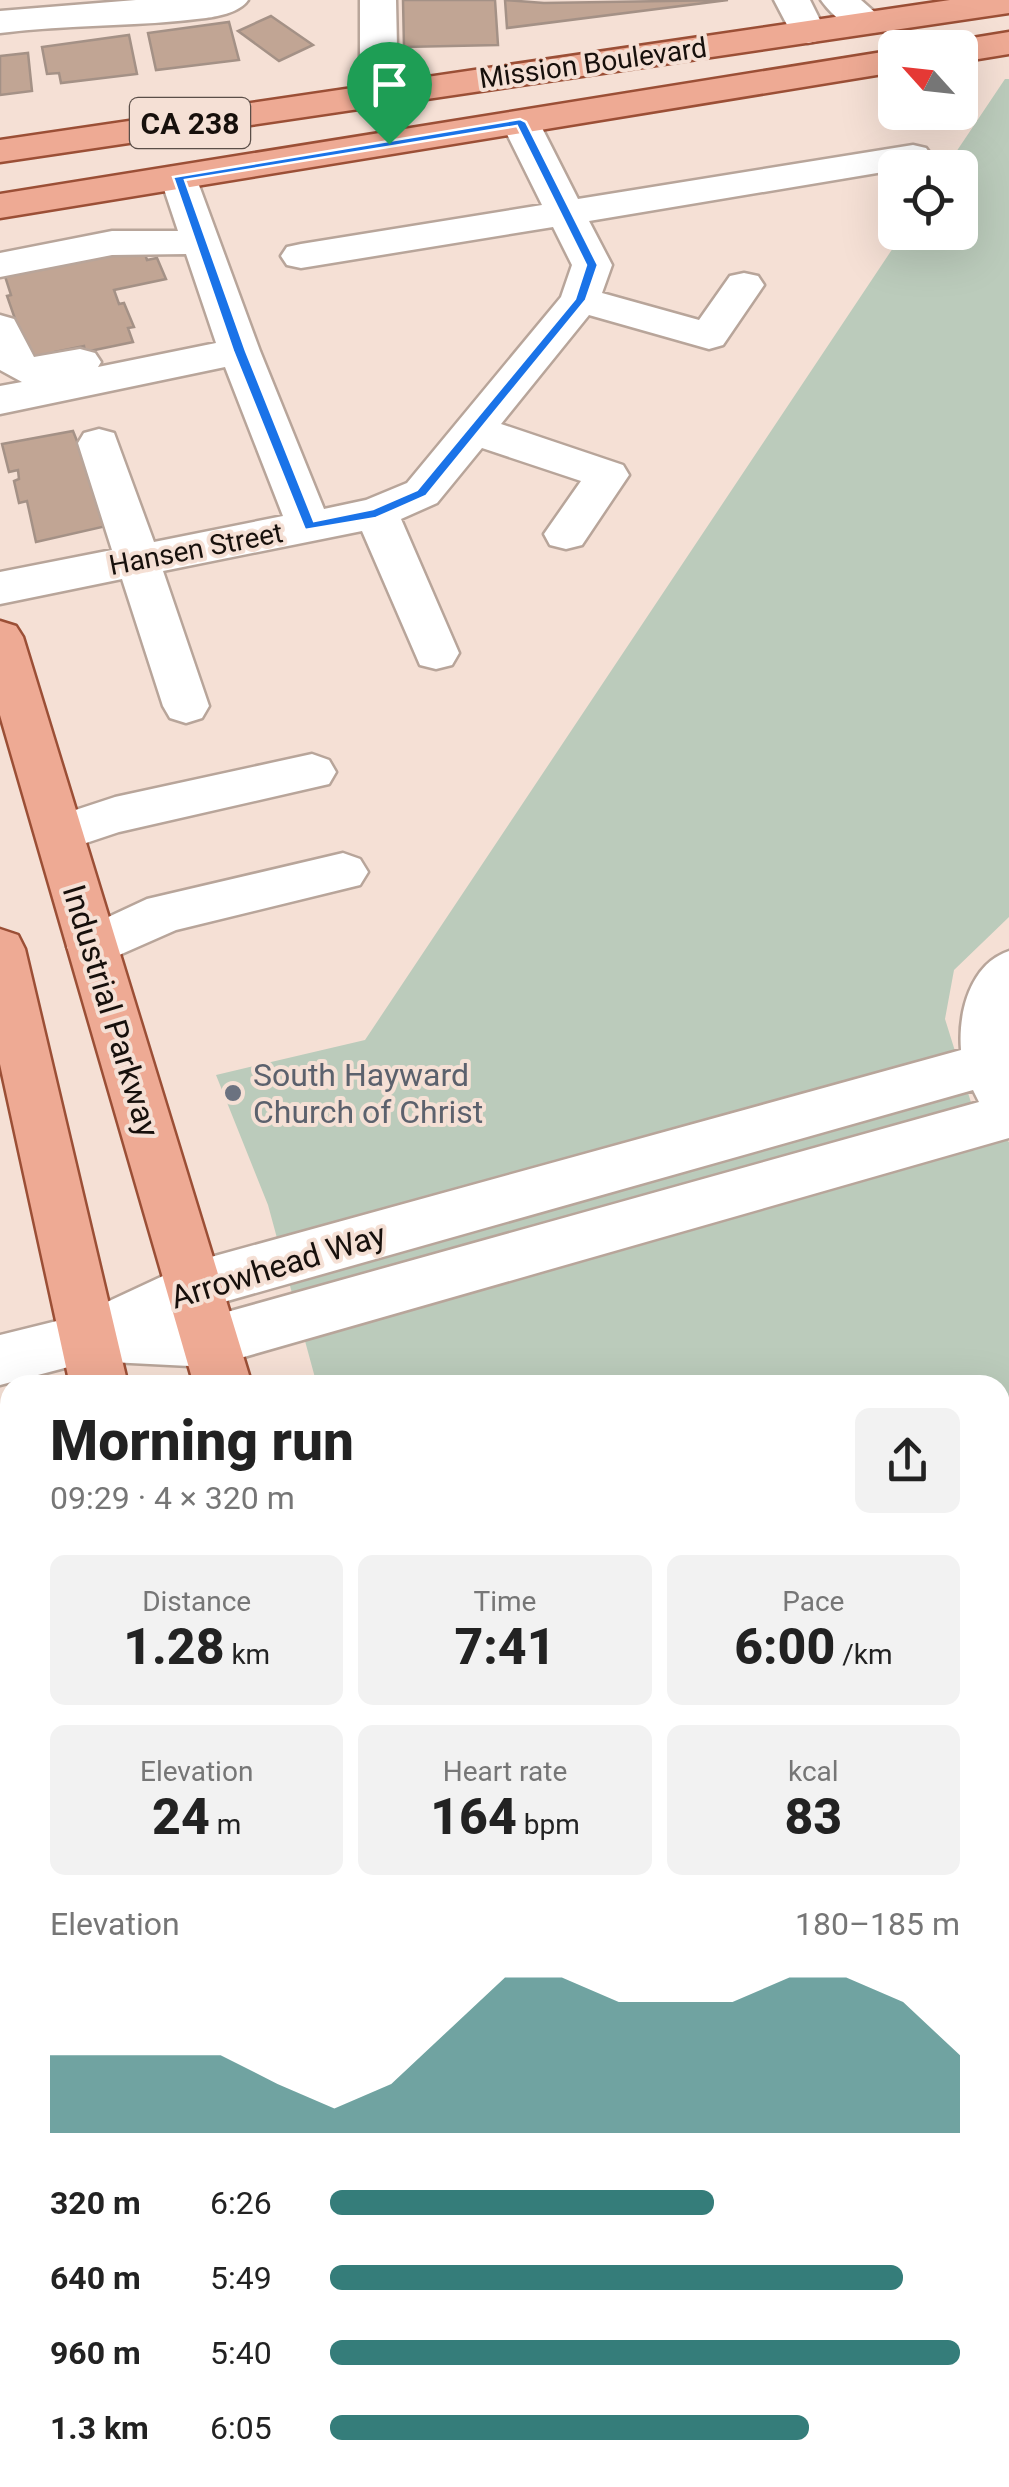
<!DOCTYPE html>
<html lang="en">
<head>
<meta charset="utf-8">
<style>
  body { margin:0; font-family:Roboto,sans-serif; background:#f2f2f2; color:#222; height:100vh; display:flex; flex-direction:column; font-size:38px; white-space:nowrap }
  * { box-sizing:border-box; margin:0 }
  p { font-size:32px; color:#767676 }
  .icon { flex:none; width:55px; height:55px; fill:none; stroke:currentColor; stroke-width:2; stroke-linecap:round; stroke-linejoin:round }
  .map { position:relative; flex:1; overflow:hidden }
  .panel { position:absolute; left:0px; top:1375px; width:1010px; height:1112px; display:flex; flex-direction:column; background:#fff; border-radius:30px 30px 0 0; box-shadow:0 10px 40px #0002 }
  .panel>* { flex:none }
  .needle { width:65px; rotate:297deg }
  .fabs { position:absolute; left:878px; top:30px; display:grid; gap:20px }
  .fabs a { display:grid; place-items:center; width:100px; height:100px; border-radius:15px; background:#fff; box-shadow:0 10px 40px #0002; font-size:50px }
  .pin { position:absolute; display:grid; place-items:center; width:85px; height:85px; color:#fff; margin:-102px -42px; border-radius:50% 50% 50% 0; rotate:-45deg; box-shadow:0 0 10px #0007 }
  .pin .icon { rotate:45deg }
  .round { display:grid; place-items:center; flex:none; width:105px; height:105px; border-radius:15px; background:#f2f2f2 }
  .head { display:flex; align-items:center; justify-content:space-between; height:170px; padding:0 50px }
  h1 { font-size:55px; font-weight:800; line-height:75px }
  .figures { display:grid; grid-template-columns:repeat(3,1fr); gap:15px; height:170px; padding:10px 50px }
  .figures div { display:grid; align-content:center; border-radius:15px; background:#f2f2f2; text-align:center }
  .figures b { font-size:50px; font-weight:800 }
  .figures small { font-size:28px; font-weight:400 }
  .figures p { font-size:28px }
  .chart { height:280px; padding:20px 50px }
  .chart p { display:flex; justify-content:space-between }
  .chart svg { width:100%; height:180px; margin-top:10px; fill:#357d7a; opacity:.7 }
  ul { padding:0 50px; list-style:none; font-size:32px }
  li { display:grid; grid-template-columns:160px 120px 1fr; align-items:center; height:75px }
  li i { height:25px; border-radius:12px; background:#357d7a }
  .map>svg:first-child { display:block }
</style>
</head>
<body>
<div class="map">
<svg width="1009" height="2487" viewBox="0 0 1009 2487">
  <rect width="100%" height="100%" fill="#f5e0d5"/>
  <path fill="#bbcbbb" d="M 1005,79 L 1009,79 L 1009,917 L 954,970 L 945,1019 L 974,1112 L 1009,1142 L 1009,2487 L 656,2487 L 653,2478 L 1000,2478 L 1000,1385 L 317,1385 L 268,1205 L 216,1075 L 365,1040 L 903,233 L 960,232 L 960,168 L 946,167 Z"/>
  <path fill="#c1a594" stroke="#a49186" stroke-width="2.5" d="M 403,0 L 495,0 L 498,45 L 404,47 Z
    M 505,0 L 544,3 L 728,0 L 507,28 Z
    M 271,16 L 313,45 L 279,61 L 238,31 Z
    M 229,22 L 239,60 L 156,70 L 148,33 Z
    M 129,35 L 137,74 L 61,83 L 59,73 L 47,74 L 42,47 Z
    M 28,53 L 32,91 L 0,95 L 0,56 Z
    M 131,247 L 144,251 L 147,260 L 157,258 L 166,279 L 114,290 L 119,304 L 124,303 L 134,327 L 128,328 L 133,342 L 85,352 L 84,346 L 55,352 L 56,358 L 30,362 L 7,296 L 11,295 L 3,270 Z
    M 73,431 L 77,441 L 82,440 L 94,492 L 111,525 L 36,542 L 27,501 L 19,503 L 14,481 L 19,479 L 18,470 L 9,472 L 2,444 Z"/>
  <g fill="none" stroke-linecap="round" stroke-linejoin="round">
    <defs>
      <path id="minor" d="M 136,0 L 248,0 C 240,12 220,16 206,18 C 138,27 68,24 0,33 L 0,11 Z
        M 360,0 L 396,0 L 398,95 L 392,103 L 379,106 L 366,103 L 360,95 Z
        M 774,0 L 810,0 L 826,32 L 821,40 L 808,43 L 795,40 Z
        M 821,0 L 861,0 L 887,23 L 882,31 C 858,37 835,20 821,0 Z
        M 520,111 L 533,114 L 539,122 L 578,199 L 913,145 L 926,148 L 932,156 L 926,164 L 913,167 L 589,221 L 612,265 L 602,293 L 699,320 L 730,276 L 744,273 L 758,276 L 764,285 L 723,345 L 709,349 L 589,315 L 501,424 L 623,465 L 629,475 L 582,545 L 566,549 L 550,545 L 544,534 L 581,481 L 482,448 L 437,503 L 401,519 L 459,653 L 452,665 L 436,669 L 420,665 L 362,531 L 163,571 L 209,706 L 202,718 L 186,723 L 170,718 L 163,706 L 122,579 L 0,604 L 0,572 L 112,550 L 78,443 L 84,433 L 99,429 L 114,433 L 154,542 L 283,516 L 225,367 L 0,414 L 0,386 L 22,382 L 0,370 L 0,315 L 14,319 L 34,357 L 80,349 L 95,353 L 101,362 L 98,367 L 216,343 L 186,254 L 112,255 L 0,277 L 0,253 L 112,231 L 178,231 L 160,177 L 165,169 L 179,166 L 193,169 L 260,351 L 324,509 L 366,500 L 407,483 L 561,297 L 572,265 L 553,227 L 301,268 L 287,265 L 281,256 L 287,247 L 301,244 L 542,205 L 501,122 L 507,114 Z
        M 312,754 L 329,760 L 336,772 L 329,784 L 119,832 L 59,852 L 42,847 L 35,834 L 42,821 L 115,797 Z
        M 343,853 L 360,859 L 368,872 L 360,885 L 176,930 L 92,967 L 74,961 L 67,947 L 74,933 L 147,899 Z
        M 1009,951 L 1009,1138 L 209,1367 L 91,1361 L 0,1385 L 0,1335 L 77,1316 L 193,1262 L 961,1050 C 958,1013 970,964 1009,951 ZM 973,1090 L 979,1102 L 209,1317 L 186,1316 L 206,1307 Z
        M 10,2013 L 10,2081 L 0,2084 L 0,2016 Z
        M 1000,2431 L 1009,2435 L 1009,2487 L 971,2487 L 967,2478 L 1000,2478 Z
        M 776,2478 L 850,2478 L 854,2487 L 780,2487 Z"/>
      <path id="major" d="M 950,0 L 1009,0 L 1009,13 L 0,162 L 0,140 Z
        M 1009,32 L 1009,54 L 960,62 L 960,48 L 944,48 L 960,40 Z
        M 895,50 L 895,72 L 0,218 L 0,194 Z
        M 0,621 L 16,626 L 23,637 L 252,1385 L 194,1385 L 0,715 Z
        M 0,929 L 18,935 L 25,949 L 128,1385 L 70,1385 L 0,1064 Z
        M 330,2478 L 404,2478 L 406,2487 L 332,2487 Z
        M 511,2478 L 585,2478 L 587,2487 L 513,2487 Z"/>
    </defs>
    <use href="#minor" stroke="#b8a59a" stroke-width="5"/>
    <use href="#major" stroke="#9b4f36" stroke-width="5"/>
    <path stroke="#887a73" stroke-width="6" stroke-dasharray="8 5" stroke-linecap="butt" d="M 0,1434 L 10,1438"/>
    <path stroke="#887a73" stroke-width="8" stroke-dasharray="9 6" stroke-linecap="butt" d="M 620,2478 L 623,2487"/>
    <use href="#minor" fill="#fff" fill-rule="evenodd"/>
    <use href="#major" fill="#eeaa94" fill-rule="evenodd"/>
  </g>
  <path fill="#1a73e8" stroke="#fff" stroke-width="2.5" fill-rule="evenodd" d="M 520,119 L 526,122 L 598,265 L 586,300 L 426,496 L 376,518 L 305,530 L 233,351 L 173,177 ZM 517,126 L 586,265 L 575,299 L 417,490 L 373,509 L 314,521 L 246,351 L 185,180 Z"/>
  <circle fill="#6b7280" stroke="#f5e0d5" stroke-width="4" cx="233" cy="1093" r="10"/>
  <g text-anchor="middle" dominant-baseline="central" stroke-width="8" stroke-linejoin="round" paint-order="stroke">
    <g font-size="28" fill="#17100c" stroke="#f5e0d5">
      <text transform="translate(593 63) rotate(-8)">Mission Boulevard</text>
      <text transform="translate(196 549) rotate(-11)">Hansen Street</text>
    </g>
    <rect fill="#f5e0d5" stroke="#5a4e48" stroke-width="2.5" x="130" y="98" width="120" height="50" rx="8"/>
    <g font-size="30" font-weight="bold" fill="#17100c">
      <text x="190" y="123">CA 238</text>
    </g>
    <g font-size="32" fill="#17100c" stroke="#f5e0d5">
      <text transform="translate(111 1011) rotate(73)">Industrial Parkway</text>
      <text transform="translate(278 1266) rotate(-17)">Arrowhead Way</text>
    </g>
    <g font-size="32" fill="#5b616d" stroke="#f5e0d5" text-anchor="start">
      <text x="253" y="1075">South Hayward<tspan x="253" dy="37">Church of Christ</tspan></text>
    </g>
  </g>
</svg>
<div class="fabs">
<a><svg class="needle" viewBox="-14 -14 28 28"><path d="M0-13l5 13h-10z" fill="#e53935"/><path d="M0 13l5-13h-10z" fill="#767676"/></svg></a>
<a><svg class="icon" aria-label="locate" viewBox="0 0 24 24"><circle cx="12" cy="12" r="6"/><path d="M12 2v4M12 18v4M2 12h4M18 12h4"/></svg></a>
</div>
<div class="pin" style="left:389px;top:144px;background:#1e9e55"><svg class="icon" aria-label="arrive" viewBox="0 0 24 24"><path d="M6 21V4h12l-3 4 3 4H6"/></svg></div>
<section class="panel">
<div class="head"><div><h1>Morning run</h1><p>09:29 · 4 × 320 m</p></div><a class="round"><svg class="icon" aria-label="share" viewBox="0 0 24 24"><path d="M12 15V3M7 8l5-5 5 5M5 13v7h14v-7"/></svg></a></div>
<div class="figures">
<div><p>Distance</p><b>1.28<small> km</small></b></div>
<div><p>Time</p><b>7:41</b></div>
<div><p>Pace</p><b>6:00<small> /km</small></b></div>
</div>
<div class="figures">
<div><p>Elevation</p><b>24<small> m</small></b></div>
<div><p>Heart rate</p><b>164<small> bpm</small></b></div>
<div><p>kcal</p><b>83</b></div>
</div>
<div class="chart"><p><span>Elevation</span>180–185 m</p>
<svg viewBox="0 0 160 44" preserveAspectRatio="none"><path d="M0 44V25L10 25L20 25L30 25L40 32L50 38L60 32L70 19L80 6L90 6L100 12L110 12L120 12L130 6L140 6L150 12L160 25V44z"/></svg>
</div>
<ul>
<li><b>320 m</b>6:26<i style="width:61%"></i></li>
<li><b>640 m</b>5:49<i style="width:91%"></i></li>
<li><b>960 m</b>5:40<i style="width:100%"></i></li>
<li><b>1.3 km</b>6:05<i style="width:76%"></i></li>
</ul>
</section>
</div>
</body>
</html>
